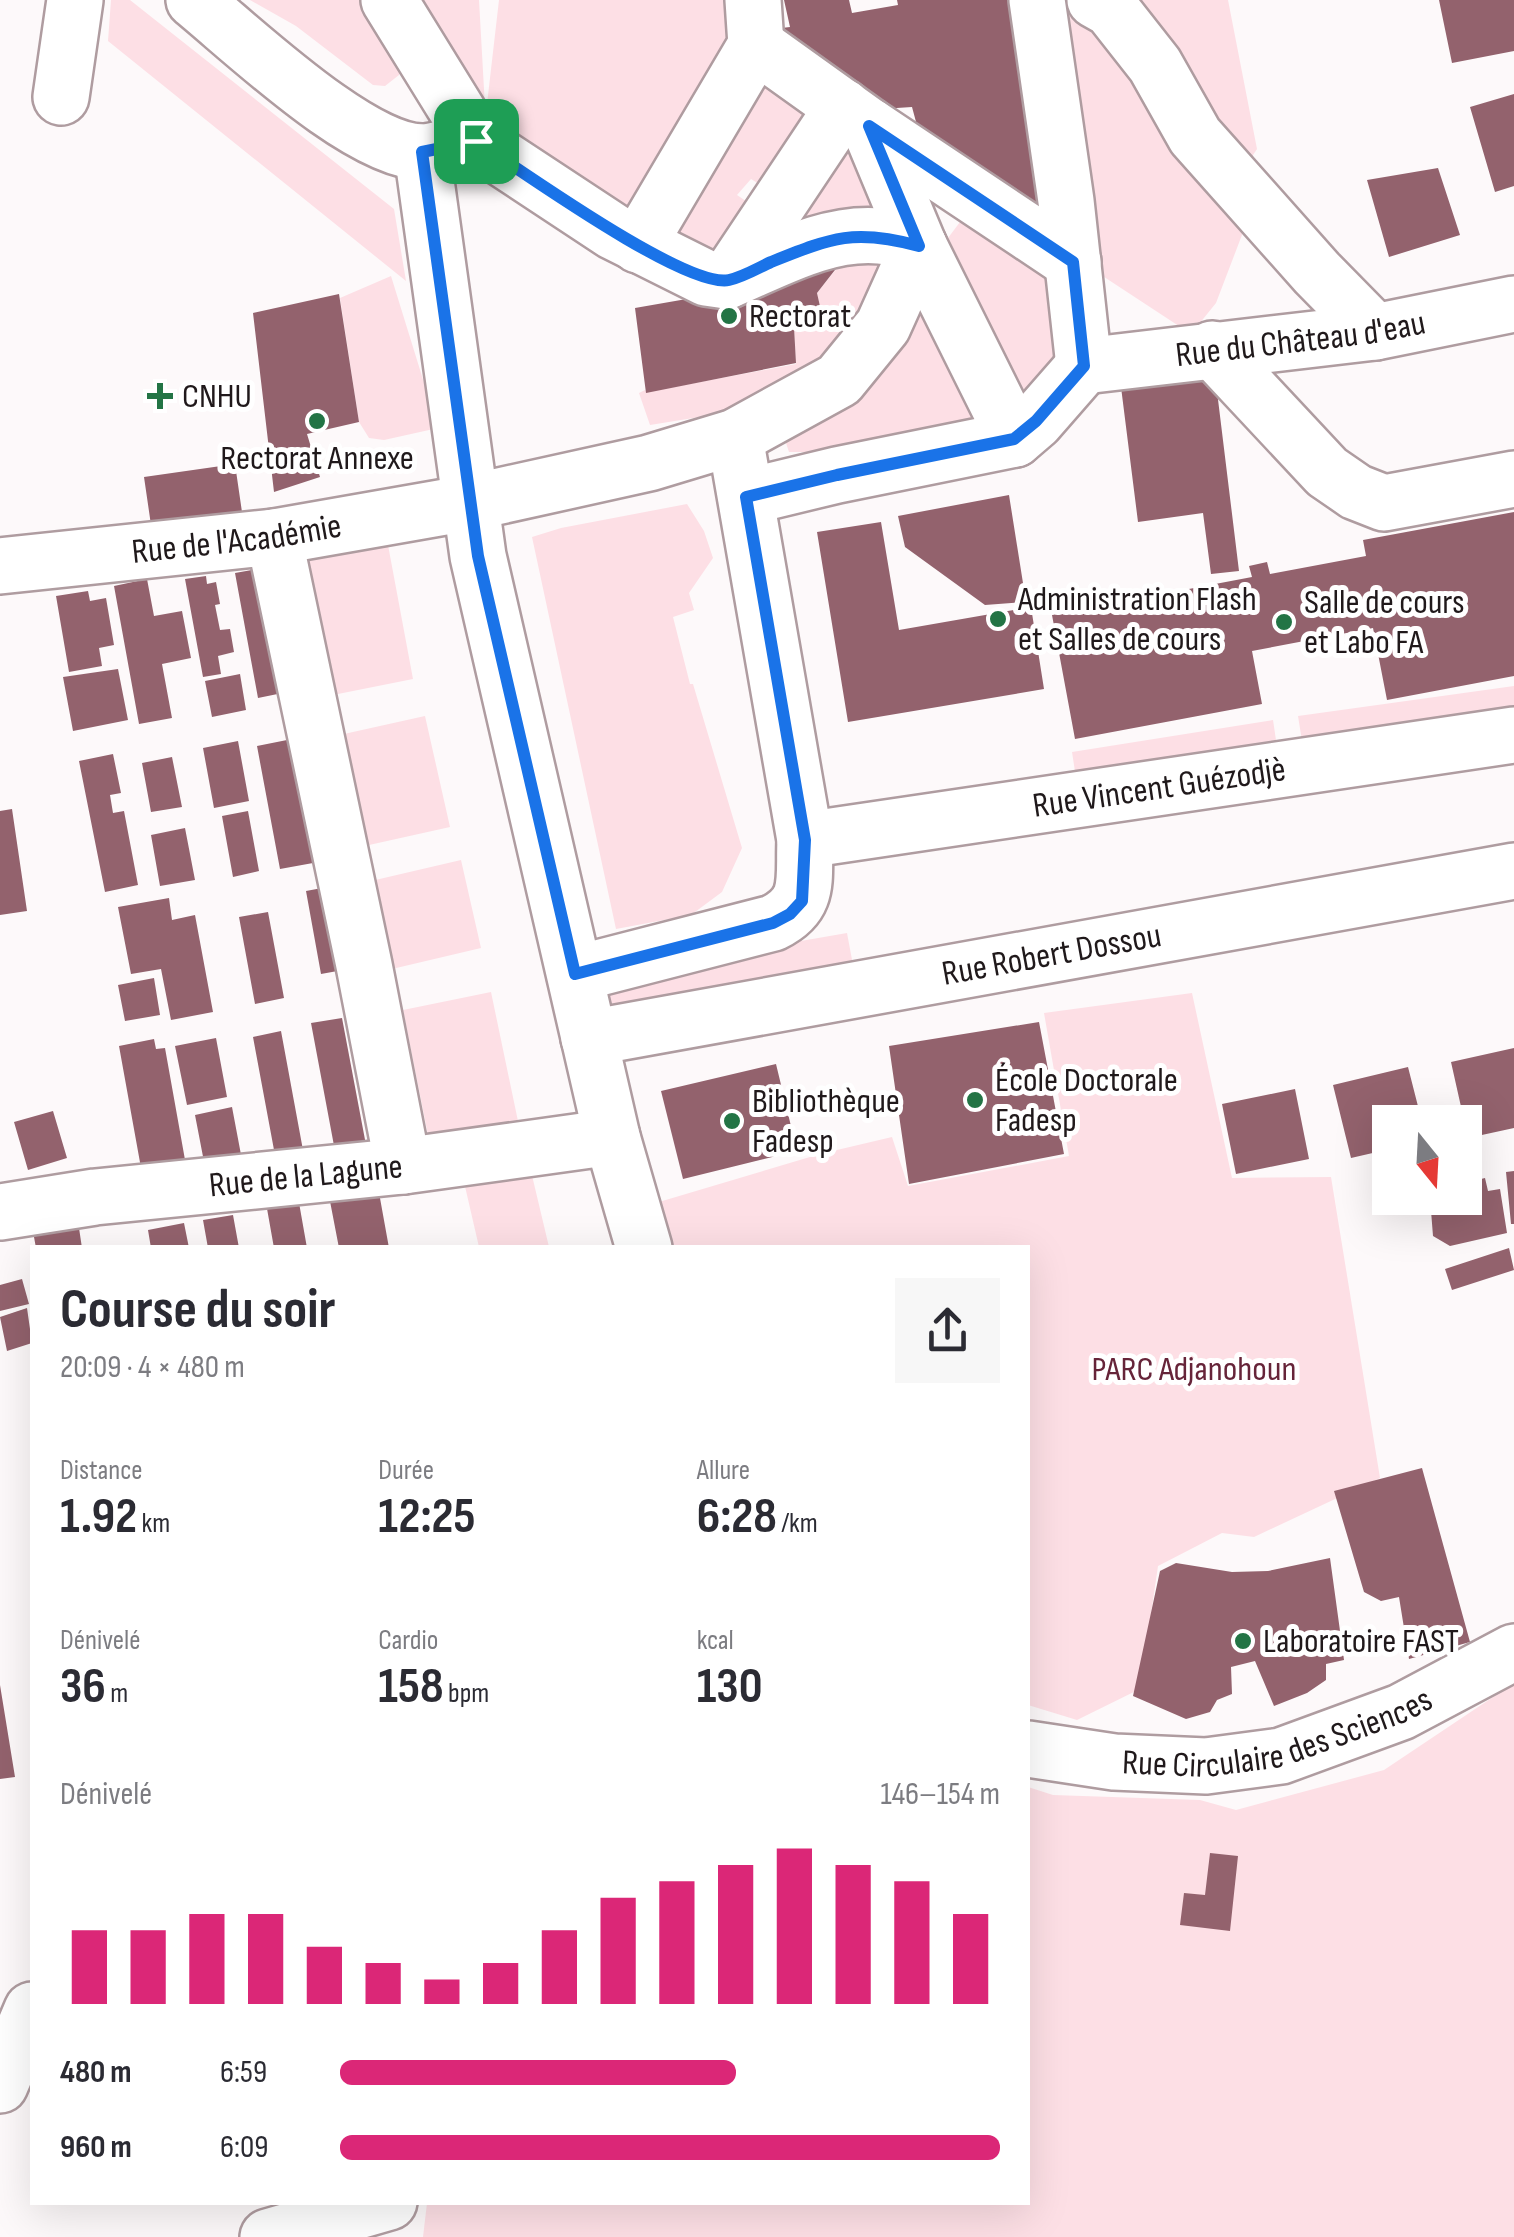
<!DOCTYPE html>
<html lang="fr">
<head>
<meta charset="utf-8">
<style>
  body { margin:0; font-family:"Sofia Sans Condensed",sans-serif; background:#f7f7f7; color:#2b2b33; height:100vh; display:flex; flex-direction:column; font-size:38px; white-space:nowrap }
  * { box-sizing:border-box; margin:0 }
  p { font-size:32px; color:#7c7c81 }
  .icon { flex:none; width:55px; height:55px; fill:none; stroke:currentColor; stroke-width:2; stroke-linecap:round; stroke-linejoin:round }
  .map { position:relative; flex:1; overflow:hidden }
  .panel { position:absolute; left:30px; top:1245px; width:1000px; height:960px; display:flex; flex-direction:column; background:#fff; border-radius:0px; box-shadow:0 10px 40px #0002 }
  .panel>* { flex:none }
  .needle { width:65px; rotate:162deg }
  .tools { position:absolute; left:1372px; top:1105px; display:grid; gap:20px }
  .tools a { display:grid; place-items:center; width:110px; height:110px; border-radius:0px; background:#fff; box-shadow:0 10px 40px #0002; font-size:50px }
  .pin { position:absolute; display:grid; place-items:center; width:85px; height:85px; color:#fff; margin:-42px; border-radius:20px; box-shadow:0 5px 15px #0006 }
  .round { display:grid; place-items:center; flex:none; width:105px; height:105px; border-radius:0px; background:#f7f7f7 }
  .headline { display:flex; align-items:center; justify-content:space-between; height:170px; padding:0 30px }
  h1 { font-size:55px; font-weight:700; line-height:75px }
  .stats { display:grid; grid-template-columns:repeat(3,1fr); gap:15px; height:170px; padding:10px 30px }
  .stats div { display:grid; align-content:center }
  .stats b { font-size:50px; font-weight:700 }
  .stats small { font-size:28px; font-weight:400 }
  .stats p { font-size:28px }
  .chart { height:280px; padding:20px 30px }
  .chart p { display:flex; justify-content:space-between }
  .chart svg { width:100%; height:180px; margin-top:10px; stroke:#db2777; stroke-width:6 }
  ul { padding:0 30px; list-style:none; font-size:32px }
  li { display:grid; grid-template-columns:160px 120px 1fr; align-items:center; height:75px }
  li i { height:25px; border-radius:12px; background:#db2777 }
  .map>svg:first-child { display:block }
</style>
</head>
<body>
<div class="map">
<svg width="1514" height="2237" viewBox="0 0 1514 2237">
  <rect width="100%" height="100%" fill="#fdf9fa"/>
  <path fill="#fddfe5" d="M 111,0 L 130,0 L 394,209 L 406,281 L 108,41 Z
    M 250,0 L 362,0 L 407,61 L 399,75 L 385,86 L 373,85 L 296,26 Z
    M 405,0 L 479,0 L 485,107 Z
    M 499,0 L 745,0 L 749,24 L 647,220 L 484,130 Z
    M 1053,0 L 1228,0 L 1257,149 L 1253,155 L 1258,193 L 1216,303 L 1191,334 L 1092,269 Z
    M 747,60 L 821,124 L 774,193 L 751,179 L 737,195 L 765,214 L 722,272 L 649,237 Z
    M 843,133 L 890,227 L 752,259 Z
    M 978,198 L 1056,267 L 1065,349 L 1015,425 L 936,254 Z
    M 896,243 L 843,367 L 743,410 L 650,425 L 639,393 L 645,390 L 647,392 L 796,364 L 794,327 L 824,324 L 817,293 L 842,262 Z
    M 923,262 L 999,422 L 825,452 L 789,452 L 785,440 Z
    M 391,276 L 438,428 L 384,440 L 369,438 L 359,422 L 340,298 Z
    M 687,504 L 704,531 L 713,558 L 689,593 L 694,610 L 673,617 L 690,684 L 693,684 L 742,848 L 722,892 L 691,915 L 616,929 L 532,537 L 561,528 Z
    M 388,545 L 413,679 L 323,697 L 297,562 Z
    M 1514,686 L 1514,711 L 1302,741 L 1298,716 Z
    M 425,716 L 450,827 L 360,847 L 335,736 Z
    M 1273,720 L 1277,747 L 1076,778 L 1072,752 Z
    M 461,860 L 481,948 L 392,969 L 371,881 Z
    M 847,933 L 856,981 L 610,1023 L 601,976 Z
    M 491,992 L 519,1126 L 430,1145 L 403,1010 Z
    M 1192,993 L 1232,1178 L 1331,1177 L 1380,1478 L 1254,1537 L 1222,1533 L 1158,1566 L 1151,1614 L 1148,1685 L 1077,1720 L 1028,1705 L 1028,1248 L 671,1247 L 659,1202 L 820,1154 L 892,1137 L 908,1186 L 1069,1156 L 1044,1013 Z
    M 530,1167 L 549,1247 L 479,1247 L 464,1182 Z
    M 1514,1683 L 1514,2237 L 423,2237 L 427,2203 L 1028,2202 L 1028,1787 L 1053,1795 L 1200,1800 L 1236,1810 L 1384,1770 Z"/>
  <path fill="#93626d" d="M 784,0 L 849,0 L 852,13 L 898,5 L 897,0 L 1016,0 L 1058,238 L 922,144 L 912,107 L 866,110 L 773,29 L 790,27 Z
    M 1439,0 L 1514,0 L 1514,51 L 1452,63 Z
    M 1514,94 L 1514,186 L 1495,192 L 1470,107 Z
    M 1438,168 L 1460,235 L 1389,257 L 1367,180 Z
    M 842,261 L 817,293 L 824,324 L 794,327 L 796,363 L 646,393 L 635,308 L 795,280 Z
    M 339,294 L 359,422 L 307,434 L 320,477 L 274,492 L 253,313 Z
    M 1215,375 L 1239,571 L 1211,574 L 1203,513 L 1138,522 L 1121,387 Z
    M 235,464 L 242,512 L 151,525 L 144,477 Z
    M 1009,495 L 1026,602 L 985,605 L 905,547 L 898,516 Z
    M 1514,512 L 1514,676 L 1387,700 L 1373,628 L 1252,651 L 1262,704 L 1075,739 L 1052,615 L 1252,577 L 1249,566 L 1267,562 L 1270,574 L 1366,556 L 1363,540 Z
    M 881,522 L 899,630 L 1031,607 L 1044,689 L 848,722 L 817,532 Z
    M 279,565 L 302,689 L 258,698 L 235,573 Z
    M 206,576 L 207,584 L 216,582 L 220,604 L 215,605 L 220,630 L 230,629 L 234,652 L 218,656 L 221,674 L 203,677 L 185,579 Z
    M 147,579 L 154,616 L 182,611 L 191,658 L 162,664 L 172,718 L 139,724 L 114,586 Z
    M 88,591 L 90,601 L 106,598 L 114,645 L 99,648 L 102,666 L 69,672 L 56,596 Z
    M 118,669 L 128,720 L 73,731 L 63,677 Z
    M 240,674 L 246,710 L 212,717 L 205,681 Z
    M 302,737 L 324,861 L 280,869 L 257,746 Z
    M 238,741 L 249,801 L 214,808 L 203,748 Z
    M 113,754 L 121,793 L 110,795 L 113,813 L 124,811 L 138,885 L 105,892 L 79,761 Z
    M 172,757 L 182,807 L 151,812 L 142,763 Z
    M 12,809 L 27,911 L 0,915 L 0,811 Z
    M 248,811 L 259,871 L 233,877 L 222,816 Z
    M 185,828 L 195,880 L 160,886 L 151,835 Z
    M 338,885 L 354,968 L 321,974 L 306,891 Z
    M 169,898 L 172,920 L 195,915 L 213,1012 L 171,1020 L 161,969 L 131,974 L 118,907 Z
    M 268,912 L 284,998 L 255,1004 L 239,917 Z
    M 154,978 L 160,1015 L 125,1021 L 118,985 Z
    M 342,1018 L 366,1145 L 335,1151 L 311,1023 Z
    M 1039,1022 L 1064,1154 L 909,1184 L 889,1046 Z
    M 281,1031 L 305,1161 L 277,1166 L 253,1037 Z
    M 216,1038 L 227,1097 L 187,1105 L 175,1046 Z
    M 154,1039 L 156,1049 L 165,1048 L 187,1171 L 143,1179 L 119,1046 Z
    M 1514,1048 L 1514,1128 L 1468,1138 L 1451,1062 Z
    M 776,1064 L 797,1151 L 683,1179 L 661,1091 Z
    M 1408,1067 L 1422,1122 L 1390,1122 L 1390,1149 L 1351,1158 L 1333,1085 Z
    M 1295,1089 L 1309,1159 L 1236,1174 L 1222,1104 Z
    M 232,1107 L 242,1160 L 205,1167 L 195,1115 Z
    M 53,1111 L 67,1158 L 28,1170 L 14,1122 Z
    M 1514,1171 L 1514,1224 L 1511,1224 L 1506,1172 Z
    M 1485,1178 L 1488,1191 L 1500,1189 L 1507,1233 L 1450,1246 L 1433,1236 L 1430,1198 L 1465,1198 L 1465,1183 Z
    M 378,1187 L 389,1248 L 339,1248 L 329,1196 Z
    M 298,1197 L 307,1248 L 274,1248 L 266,1203 Z
    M 233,1215 L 239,1248 L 208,1248 L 203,1220 Z
    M 68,1219 L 69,1230 L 79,1228 L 82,1248 L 36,1248 L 32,1226 Z
    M 184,1223 L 189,1248 L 151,1248 L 148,1230 Z
    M 1509,1248 L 1514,1270 L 1452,1290 L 1445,1269 Z
    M 22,1279 L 29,1304 L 0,1311 L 0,1285 Z
    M 27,1308 L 32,1343 L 7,1351 L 0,1317 Z
    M 1422,1468 L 1470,1642 L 1409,1659 L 1399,1597 L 1381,1601 L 1364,1592 L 1334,1491 Z
    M 1330,1558 L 1344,1660 L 1326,1664 L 1326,1680 L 1307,1693 L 1274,1706 L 1255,1661 L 1231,1667 L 1232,1694 L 1217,1700 L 1210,1712 L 1186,1719 L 1133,1696 L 1160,1571 L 1176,1563 L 1232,1572 L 1268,1571 Z
    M 0,1685 L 15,1777 L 0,1779 Z
    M 1210,1853 L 1238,1856 L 1230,1931 L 1180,1925 L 1184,1893 L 1205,1895 Z"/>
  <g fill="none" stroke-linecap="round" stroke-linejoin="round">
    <defs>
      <g id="minor">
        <path d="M 194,0 C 243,40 363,155 425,152 C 435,151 446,147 455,145"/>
        <path d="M 389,0 L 476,141 L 614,232 L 706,278 L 727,281 L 843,107"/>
        <path d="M 1037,0 L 1066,201 L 1084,366"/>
        <path d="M 1095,0 L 1111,9 L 1155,65 L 1195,136 L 1317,273 L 1375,332"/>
        <path d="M 756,45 L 869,126 L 1073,262"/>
        <path d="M 61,97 L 75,0"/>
        <path d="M 869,126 L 919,246 L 1015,439"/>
        <path d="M 422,152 L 478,556 L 612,1137 L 644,1248"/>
        <path d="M 638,245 L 756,45 L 753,0"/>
        <path d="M 727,281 C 775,261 826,231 880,236 C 893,237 906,242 919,246"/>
        <path d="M 1212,349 L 1327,472 L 1356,492 L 1384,503 L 1514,479"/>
        <path id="s1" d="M 1084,366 L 1375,332 L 1514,304"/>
        <path d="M 746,497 L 837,475 L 1015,439 L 1036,421 L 1084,366"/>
        <path d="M 274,537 L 364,965 L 403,1166"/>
        <path id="s2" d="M 0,566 L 274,537 L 468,503 L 649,463 L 735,437 L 839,380 L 883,326 L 919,246"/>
        <path id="s3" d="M 805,840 L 1514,735"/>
        <path d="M 575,974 L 773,923 C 812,904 803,879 805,840 L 735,437"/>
        <path id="s4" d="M 589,1038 L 1514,871"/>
        <path id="s5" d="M 0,1212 L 95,1197 L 403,1166 L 612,1137"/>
        <path id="s6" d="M 1028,1749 L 1114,1762 L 1206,1766 L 1281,1756 L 1401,1712 L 1514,1652"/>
        <path d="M 0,2085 L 32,2010"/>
        <path d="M 268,2237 L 389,2202"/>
      </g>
    </defs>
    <use href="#minor" stroke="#af9ca0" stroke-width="60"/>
    <use href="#minor" stroke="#fff" stroke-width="55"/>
  </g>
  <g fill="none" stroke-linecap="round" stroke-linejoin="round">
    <defs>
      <path id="route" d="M 869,126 L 1073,262 L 1084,366 L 1036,421 L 1014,439 L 837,475 L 746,497 L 805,840 L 802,901 L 790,914 L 773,923 L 575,974 L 478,556 L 422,152 L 476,141 C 519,169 686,289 729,280 C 743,277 758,268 771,262 C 831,238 854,228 919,246 Z"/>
    </defs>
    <use href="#route" stroke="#fff" stroke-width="20"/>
    <use href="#route" stroke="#1a73e8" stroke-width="12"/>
  </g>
  <g fill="#237445" stroke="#fff" stroke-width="4">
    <circle cx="729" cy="316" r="10"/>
    <path d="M155 381h10v10h10v10h-10v10h-10v-10h-10v-10h10z"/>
    <circle cx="317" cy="421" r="10"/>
    <circle cx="998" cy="619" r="10"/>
    <circle cx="1284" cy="622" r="10"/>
    <circle cx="975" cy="1100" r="10"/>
    <circle cx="732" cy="1121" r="10"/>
    <circle cx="1243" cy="1641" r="10"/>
  </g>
  <g text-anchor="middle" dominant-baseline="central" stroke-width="10" stroke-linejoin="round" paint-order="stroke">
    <g font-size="35" fill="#20191b" stroke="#fff" text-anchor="start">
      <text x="749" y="316">Rectorat</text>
      <text x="182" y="396">CNHU</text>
      <text x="317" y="458" text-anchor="middle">Rectorat Annexe</text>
      <text x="1018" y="599">Administration Flash<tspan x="1018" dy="40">et Salles de cours</tspan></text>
      <text x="1304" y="602">Salle de cours<tspan x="1304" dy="40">et Labo FA</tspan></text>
      <text x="995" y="1080">École Doctorale<tspan x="995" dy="40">Fadesp</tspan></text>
      <text x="752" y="1101">Bibliothèque<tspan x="752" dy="40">Fadesp</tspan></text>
      <text x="1263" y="1641">Laboratoire FAST</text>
    </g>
    <g font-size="35" fill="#20191b" stroke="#fff">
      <text stroke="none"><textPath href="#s1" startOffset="218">Rue du Château d'eau</textPath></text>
      <text stroke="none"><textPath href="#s2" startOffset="238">Rue de l'Académie</textPath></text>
      <text stroke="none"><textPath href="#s3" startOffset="358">Rue Vincent Guézodjè</textPath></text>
      <text stroke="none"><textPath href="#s4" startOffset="470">Rue Robert Dossou</textPath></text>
      <text stroke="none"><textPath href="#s5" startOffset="308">Rue de la Lagune</textPath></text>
      <text stroke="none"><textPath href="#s6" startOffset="255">Rue Circulaire des Sciences</textPath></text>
    </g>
    <g font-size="35" fill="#662439" stroke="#fff">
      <text x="1194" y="1369">PARC Adjanohoun</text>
    </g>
  </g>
</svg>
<div class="tools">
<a><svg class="needle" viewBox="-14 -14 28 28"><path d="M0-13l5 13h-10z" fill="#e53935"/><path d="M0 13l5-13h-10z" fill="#7c7c81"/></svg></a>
</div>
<div class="pin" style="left:476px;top:141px;background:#1e9e55"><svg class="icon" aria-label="arrive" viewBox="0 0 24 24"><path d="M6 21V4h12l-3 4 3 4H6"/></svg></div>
<section class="panel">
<div class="headline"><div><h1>Course du soir</h1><p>20:09 · 4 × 480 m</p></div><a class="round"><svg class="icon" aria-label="share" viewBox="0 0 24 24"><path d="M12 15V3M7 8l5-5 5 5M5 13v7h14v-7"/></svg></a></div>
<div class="stats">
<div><p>Distance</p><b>1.92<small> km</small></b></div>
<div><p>Durée</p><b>12:25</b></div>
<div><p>Allure</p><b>6:28<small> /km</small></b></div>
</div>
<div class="stats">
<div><p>Dénivelé</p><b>36<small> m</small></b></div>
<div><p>Cardio</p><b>158<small> bpm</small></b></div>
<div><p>kcal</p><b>130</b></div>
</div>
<div class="chart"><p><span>Dénivelé</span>146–154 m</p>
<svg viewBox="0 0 160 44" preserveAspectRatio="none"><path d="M5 44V26M15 44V26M25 44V22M35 44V22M45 44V30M55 44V34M65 44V38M75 44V34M85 44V26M95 44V18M105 44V14M115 44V10M125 44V6M135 44V10M145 44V14M155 44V22"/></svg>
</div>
<ul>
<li><b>480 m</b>6:59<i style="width:60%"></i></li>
<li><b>960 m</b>6:09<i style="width:100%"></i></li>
</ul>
</section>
</div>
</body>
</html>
